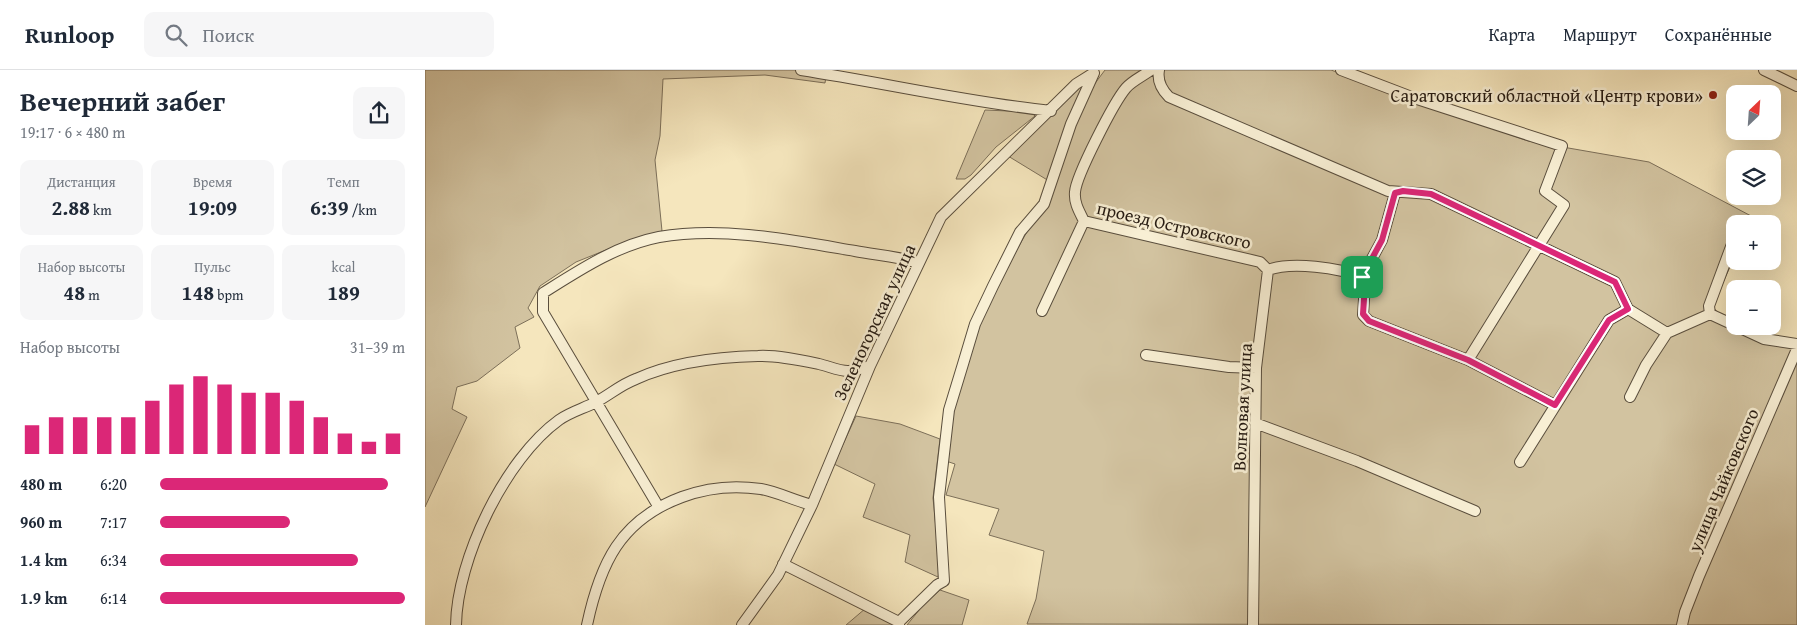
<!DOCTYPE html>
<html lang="ru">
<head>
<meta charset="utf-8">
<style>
  body { margin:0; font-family:"Gentium Book Plus",serif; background:#f6f6f7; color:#1f2937; height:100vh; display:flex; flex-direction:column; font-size:19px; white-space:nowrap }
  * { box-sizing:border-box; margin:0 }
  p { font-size:16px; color:#747a83 }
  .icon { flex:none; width:28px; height:28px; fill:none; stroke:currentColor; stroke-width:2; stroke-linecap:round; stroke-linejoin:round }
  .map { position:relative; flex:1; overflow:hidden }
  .panel { display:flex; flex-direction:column; background:#fff; width:425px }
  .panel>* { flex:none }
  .needle { width:32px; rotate:25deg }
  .fabs { position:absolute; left:1301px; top:15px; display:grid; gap:10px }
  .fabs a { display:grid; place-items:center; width:55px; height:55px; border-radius:10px; background:#fff; box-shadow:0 5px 20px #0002; font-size:25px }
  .pin { position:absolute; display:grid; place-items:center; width:42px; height:42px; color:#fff; margin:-21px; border-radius:10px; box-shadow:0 2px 8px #0006 }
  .round { display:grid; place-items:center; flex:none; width:52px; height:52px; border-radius:10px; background:#f6f6f7 }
  .head { display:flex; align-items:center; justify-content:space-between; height:85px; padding:0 20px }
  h1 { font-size:28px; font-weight:600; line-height:38px }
  .figures { display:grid; grid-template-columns:repeat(3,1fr); gap:8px; height:85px; padding:5px 20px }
  .figures div { display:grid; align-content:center; border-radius:10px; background:#f6f6f7; text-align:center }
  .figures b { font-size:21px; font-weight:600 }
  .figures small { font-size:14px; font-weight:400 }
  .figures p { font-size:14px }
  .chart { height:140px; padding:10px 20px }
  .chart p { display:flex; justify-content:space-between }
  .chart svg { width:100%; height:90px; margin-top:5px; stroke:#db2777; stroke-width:6 }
  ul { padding:0 20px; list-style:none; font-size:16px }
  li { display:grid; grid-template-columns:80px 60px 1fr; align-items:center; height:38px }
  li i { height:12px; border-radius:6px; background:#db2777 }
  header { display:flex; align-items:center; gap:30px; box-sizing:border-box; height:70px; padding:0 25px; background:#fff; border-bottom:1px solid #e0e1e3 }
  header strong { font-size:24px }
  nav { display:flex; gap:28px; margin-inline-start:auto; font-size:18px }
  .search { width:350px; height:45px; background:#f6f6f7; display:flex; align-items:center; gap:12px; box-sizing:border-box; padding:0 18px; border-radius:10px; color:#747a83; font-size:19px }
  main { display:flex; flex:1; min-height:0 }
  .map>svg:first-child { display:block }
</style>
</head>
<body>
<header>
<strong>Runloop</strong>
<div class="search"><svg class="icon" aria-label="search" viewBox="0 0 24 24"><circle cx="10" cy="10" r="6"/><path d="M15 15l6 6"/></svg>Поиск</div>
<nav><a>Карта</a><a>Маршрут</a><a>Сохранённые</a></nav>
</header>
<main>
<section class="panel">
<div class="head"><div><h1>Вечерний забег</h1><p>19:17 · 6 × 480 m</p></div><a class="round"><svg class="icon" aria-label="share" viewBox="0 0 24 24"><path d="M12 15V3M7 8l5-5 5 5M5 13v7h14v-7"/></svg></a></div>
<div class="figures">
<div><p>Дистанция</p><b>2.88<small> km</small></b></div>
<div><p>Время</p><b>19:09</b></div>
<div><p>Темп</p><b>6:39<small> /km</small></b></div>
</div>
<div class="figures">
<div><p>Набор высоты</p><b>48<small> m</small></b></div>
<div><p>Пульс</p><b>148<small> bpm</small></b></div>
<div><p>kcal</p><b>189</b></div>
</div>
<div class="chart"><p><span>Набор высоты</span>31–39 m</p>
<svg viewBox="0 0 160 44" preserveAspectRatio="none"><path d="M5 44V30M15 44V26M25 44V26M35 44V26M45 44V26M55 44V18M65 44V10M75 44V6M85 44V10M95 44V14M105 44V14M115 44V18M125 44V26M135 44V34M145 44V38M155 44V34"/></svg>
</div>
<ul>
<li><b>480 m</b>6:20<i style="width:93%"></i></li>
<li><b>960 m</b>7:17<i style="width:53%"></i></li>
<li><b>1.4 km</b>6:34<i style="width:81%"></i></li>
<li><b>1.9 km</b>6:14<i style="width:100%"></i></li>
</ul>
</section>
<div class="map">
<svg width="1372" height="555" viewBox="0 0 1372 555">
  <rect width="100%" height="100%" fill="#f5e6bd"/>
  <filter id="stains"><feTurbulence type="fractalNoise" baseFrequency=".004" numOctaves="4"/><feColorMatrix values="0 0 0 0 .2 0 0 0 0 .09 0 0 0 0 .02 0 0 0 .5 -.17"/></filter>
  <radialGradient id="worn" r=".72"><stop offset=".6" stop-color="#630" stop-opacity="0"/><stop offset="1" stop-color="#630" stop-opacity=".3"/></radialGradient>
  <path fill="#d2c3a0" stroke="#7c6f59" d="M 0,0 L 402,0 L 400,13 L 340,5 L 238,9 L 235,66 L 230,90 L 237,161 L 191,176 L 151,192 L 115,216 L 103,238 L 109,247 L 90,257 L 95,278 L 52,311 L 32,317 L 27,339 L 42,347 L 0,437 Z
    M 680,0 L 906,0 L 1103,71 L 1224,92 L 1328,147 L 1325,154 L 1310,154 L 1310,186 L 1289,232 L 1289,238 L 1293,243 L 1336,263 L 1372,271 L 1372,555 L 602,554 L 611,529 L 619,481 L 564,465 L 574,439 L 521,425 L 530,394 L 521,391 L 523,359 L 549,264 L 571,217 L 608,151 L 665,20 Z
    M 656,17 L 659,19 L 624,111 L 583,86 L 650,19 Z
    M 560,40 L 606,42 L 610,46 L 571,77 L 546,105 L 540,109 L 531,109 Z
    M 431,346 L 475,354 L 515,369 L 508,428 L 515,498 L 513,507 L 480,492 L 485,465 L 438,447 L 450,414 L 409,394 Z
    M 515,520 L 544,530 L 537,555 L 482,555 L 499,534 Z
    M 441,538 L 469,555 L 421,555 Z"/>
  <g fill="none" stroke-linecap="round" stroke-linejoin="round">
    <defs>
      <path id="minor" d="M 376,0 C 460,13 542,32 626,41
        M 734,0 C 732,11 736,19 744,27 L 963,121 L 1006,124 L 1190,212 L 1203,239 L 1242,263 L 1285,244 L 1339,269 L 1372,274
        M 916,0 L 992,29 L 1137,76 L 1120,121 L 1139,135 L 1043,290
        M 1339,0 L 1372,16
        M 659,151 L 835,192 L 843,200
        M 659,151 C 654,141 649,133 650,122 C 651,106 689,32 701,18 C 707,11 718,6 726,0
        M 843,200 C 867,191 914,198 937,207 L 940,214 L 938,245 L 944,251 L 1043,290 L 1130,335
        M 937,207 L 957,170 L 970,123
        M 617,241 L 659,151
        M 1285,244 L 1284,236 L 1307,174
        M 721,285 L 804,297 L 831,298
        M 1205,327 L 1221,295 L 1242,263
        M 830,353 L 932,391 L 1050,441
        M 1095,392 L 1184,250 L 1203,239
        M 233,436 L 118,242 L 118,223 C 153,201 192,175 234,167 C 298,156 366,170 430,181 C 450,185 473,186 493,193
        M 358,494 L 474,552
        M 31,555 C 32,489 80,389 134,350 C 145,342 160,338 171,332 C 184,325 197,314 211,309 C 248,292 292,287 333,286 C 352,285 375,290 394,294 C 403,296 414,301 423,301 C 430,301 438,298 445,296
        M 162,555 C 175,494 195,450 257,427 C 281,418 309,415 336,419 C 353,422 370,431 387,435
        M 317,555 L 353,505 L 387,435 L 445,296 L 516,147 L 651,14 L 667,4
        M 474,555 L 474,552 L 512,515 L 519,511 L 514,427 L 524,340 L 538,294 L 550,254 L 568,216 L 595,162 L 619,134 L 646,54 L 669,3
        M 828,555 L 831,298 L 843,200
        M 1257,555 L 1260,542 L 1274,506 L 1372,279"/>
    </defs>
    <use href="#minor" stroke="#5a4e3d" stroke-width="12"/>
    <use href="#minor" stroke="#f8efd4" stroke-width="10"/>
  </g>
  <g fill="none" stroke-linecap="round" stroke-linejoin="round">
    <defs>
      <path id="route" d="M 978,121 L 1006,124 L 1190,212 L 1203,239 L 1184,250 L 1130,335 L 1043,290 L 944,251 L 938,244 L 940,214 L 937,207 L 957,170 L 970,123 Z"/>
    </defs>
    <use href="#route" stroke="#fff" stroke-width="10"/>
    <use href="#route" stroke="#db2777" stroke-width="6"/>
  </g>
  <circle fill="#8f2418" stroke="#f8efd4" stroke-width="2" cx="1288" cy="25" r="5"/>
  <g text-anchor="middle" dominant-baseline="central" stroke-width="5" stroke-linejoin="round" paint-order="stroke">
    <g font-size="18" fill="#261b12" stroke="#f8efd4" text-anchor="end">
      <text x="1278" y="25">Саратовский областной «Центр крови»</text>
    </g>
    <g font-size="18" fill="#261b12" stroke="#f8efd4">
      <text transform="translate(749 155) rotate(13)">проезд Островского</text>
      <text transform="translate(449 252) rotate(-65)">Зеленогорская улица</text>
      <text transform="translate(817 337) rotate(-87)">Волновая улица</text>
      <text transform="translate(1298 410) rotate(-67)">улица Чайковского</text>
    </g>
  </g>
  <rect width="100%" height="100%" filter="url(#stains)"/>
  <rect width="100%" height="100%" fill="url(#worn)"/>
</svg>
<div class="fabs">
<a><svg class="needle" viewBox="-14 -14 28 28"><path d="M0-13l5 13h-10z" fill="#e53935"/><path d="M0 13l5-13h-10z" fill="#747a83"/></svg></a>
<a><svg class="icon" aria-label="layers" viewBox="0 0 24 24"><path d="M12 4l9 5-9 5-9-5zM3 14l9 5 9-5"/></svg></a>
<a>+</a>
<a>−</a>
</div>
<div class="pin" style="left:937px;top:207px;background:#1e9e55"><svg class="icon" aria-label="arrive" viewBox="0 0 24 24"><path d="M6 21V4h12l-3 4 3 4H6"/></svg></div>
</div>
</main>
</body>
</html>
